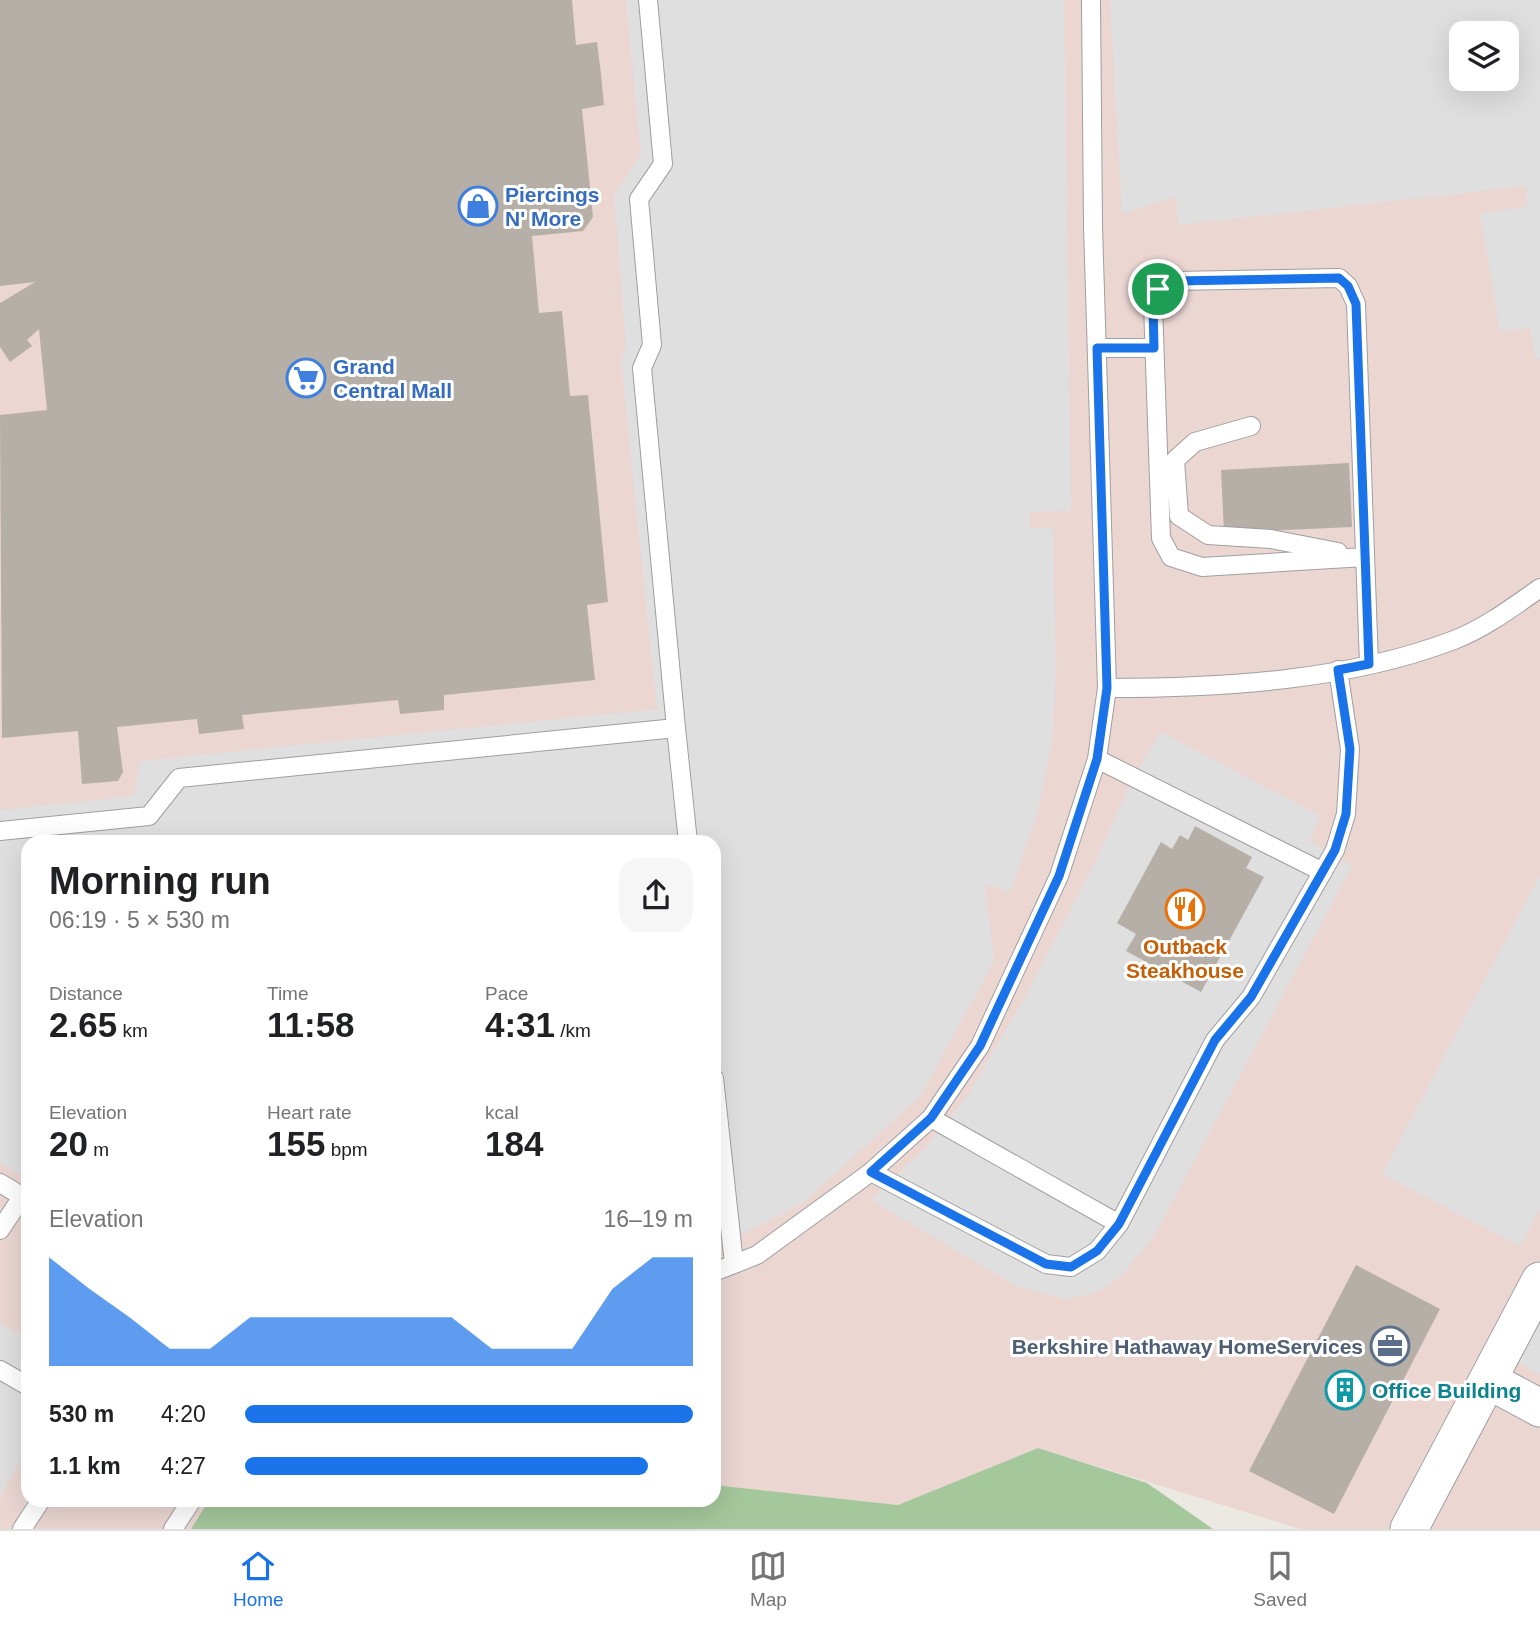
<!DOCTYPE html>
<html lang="en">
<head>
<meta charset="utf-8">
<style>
  body { margin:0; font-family:Arial,sans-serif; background:#f6f6f6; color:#202124; height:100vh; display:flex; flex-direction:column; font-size:26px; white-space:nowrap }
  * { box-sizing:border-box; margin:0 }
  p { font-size:23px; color:#757577 }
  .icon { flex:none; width:38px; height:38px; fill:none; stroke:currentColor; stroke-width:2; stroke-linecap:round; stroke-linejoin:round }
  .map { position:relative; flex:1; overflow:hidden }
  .drawer { position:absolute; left:21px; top:835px; width:700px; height:672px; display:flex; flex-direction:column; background:#fff; border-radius:21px; box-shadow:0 7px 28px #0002 }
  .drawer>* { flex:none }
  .fabs { position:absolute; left:1449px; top:21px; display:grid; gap:14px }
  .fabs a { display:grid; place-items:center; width:70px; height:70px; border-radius:14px; background:#fff; box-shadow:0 7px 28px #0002; font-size:35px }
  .pin { position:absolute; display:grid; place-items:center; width:60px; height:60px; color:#fff; margin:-30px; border:4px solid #fff; border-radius:50%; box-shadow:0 2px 7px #0007 }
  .round { display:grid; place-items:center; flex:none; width:74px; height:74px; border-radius:21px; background:#f6f6f6 }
  .overview { display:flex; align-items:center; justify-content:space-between; height:119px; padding:0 28px }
  h1 { font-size:38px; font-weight:700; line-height:52px }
  .stats { display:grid; grid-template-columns:repeat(3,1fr); gap:10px; height:119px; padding:7px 28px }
  .stats div { display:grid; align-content:center }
  .stats b { font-size:35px; font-weight:700 }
  .stats small { font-size:19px; font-weight:400 }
  .stats p { font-size:19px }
  .chart { height:196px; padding:14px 28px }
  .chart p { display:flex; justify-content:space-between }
  .chart svg { width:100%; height:126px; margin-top:7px; fill:#1a73e8; opacity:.7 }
  ul { padding:0 28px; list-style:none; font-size:23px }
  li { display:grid; grid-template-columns:112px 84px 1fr; align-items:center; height:52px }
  li i { height:18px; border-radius:9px; background:#1a73e8 }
  .tabs { display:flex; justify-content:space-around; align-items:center; height:98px; border-top:2px solid #e0e0e0; background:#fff; font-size:19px; color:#757577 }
  .tabs a { display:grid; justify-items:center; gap:4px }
  .tabs .selected { color:#1a73e8 }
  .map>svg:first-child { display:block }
</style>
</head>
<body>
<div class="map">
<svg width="1540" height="1529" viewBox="0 0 1540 1529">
  <rect width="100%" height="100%" fill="#ece9e2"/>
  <path fill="#ebd6d2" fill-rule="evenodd" d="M 0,0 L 1540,0 L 1540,1529 L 1300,1529 L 1038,1448 L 899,1505 L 714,1485 L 714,842 L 28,842 L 28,1500 L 209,1500 L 191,1529 L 0,1529 ZM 1461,33 L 1507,33 L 1507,79 L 1461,79 Z"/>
  <path fill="#a4c79b" d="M 1038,1448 L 1147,1483 L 1213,1529 L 191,1529 L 209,1500 L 714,1500 L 714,1485 L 898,1505 Z"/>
  <path fill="#dfdfdf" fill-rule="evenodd" d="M 626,0 L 1064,0 L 1071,511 L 1030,512 L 1030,528 L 1053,527 L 1056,670 L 1052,741 L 1038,811 L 1010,892 L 985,884 L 994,961 L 921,1095 L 803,1203 L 714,1248 L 714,842 L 28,842 L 28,1179 L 0,1163 L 0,810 L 134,796 L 140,761 L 657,709 L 621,359 L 626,347 L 614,194 L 641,155 Z
    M 1110,0 L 1540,0 L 1540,358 L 1536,359 L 1530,328 L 1500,331 L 1480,214 L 1527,206 L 1526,186 L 1178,225 L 1176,197 L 1122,214 ZM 1507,33 L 1507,79 L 1461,79 L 1461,33 Z
    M 1161,732 L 1320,816 L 1310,841 L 1352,866 L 1154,1236 L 1122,1275 L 1096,1293 L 1065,1299 L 1016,1286 L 871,1200 L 925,1148 L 968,1095 L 1024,999 L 1096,860 L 1136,772 Z
    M 1540,875 L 1540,1208 L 1520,1246 L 1382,1174 Z
    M 1540,1320 L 1540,1375 L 1518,1363 Z
    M 0,1324 L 28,1337 L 28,1447 L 0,1497 Z"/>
  <path fill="#b5afa8" d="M 0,0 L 572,0 L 576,45 L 597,42 L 601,74 L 604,105 L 582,109 L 593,217 L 583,231 L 532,236 L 539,313 L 562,311 L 570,396 L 588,395 L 608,602 L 587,605 L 595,680 L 444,695 L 444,710 L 400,714 L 398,700 L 242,715 L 244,729 L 199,734 L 197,719 L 117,727 L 123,772 L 118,781 L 82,784 L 78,731 L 2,738 L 0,415 L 47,410 L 39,329 L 27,340 L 32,346 L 10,362 L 0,347 L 0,303 L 35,282 L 0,286 Z
    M 1349,463 L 1352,527 L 1224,533 L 1221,470 Z
    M 1195,826 L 1252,857 L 1246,868 L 1264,877 L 1201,992 L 1126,951 L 1136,934 L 1117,923 L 1161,842 L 1172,849 L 1180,835 L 1188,840 Z
    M 1356,1265 L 1440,1309 L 1334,1514 L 1249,1471 Z"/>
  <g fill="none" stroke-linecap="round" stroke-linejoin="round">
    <defs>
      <path id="service" d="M 1097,348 L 1154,348
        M 1251,426 L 1195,442 L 1175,460 L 1179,516 L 1208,535 L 1271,539 L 1338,552
        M 1365,557 L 1202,567 L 1171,557 L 1161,538 L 1153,305 L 1158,289 L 1174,281 L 1339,278 L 1348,286 L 1356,304 C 1360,424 1365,544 1369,664
        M 1107,688 C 1221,688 1347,681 1454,640 C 1485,628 1513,607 1540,588
        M 676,728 L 688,842
        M 1097,759 L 1323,872
        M 0,831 L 149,816 L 179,778 L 676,728 L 642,368 L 652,345 L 639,199 L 663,164 L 648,0
        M 714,1078 L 734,1264
        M 931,1118 L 1119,1224
        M 871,1172 L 1046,1264 L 1071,1267 L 1097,1251 L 1119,1224 L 1215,1040 L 1251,997 L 1335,850 L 1346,814 L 1350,749 L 1338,670
        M 0,1183 L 28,1200
        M 0,1230 L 22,1197
        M 714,1272 L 757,1255 L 871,1172 L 931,1118 L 980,1046 L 1059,876 L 1097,759 L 1107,688 L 1093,226 L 1091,0
        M 0,1370 L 28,1386
        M 22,1529 L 41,1500
        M 173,1529 L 192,1500"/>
      <path id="minor" d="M 1488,1380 L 1540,1408
        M 1409,1529 L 1540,1281"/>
    </defs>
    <use href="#service" stroke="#9f9f9f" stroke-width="20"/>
    <use href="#minor" stroke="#9f9f9f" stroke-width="39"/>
    <use href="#service" stroke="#fff" stroke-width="18"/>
    <use href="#minor" stroke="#fff" stroke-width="37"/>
  </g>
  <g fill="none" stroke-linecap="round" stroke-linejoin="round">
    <defs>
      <path id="route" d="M 1339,278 L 1348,286 L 1356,304 L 1369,664 L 1338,670 L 1350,749 L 1346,814 L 1335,850 L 1251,997 L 1215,1040 L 1119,1224 L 1097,1251 L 1071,1267 L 1046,1264 L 871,1172 L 931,1118 L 980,1046 L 1059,876 L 1097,759 L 1107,688 L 1097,348 L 1154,348 L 1153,305 L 1158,289 L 1174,281 Z"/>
    </defs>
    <use href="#route" stroke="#fff" stroke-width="14"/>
    <use href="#route" stroke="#1a73e8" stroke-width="9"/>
  </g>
  <defs>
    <symbol id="shop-ring" viewBox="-11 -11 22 22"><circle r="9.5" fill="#fff" stroke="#3f7fe0" stroke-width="1.5"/><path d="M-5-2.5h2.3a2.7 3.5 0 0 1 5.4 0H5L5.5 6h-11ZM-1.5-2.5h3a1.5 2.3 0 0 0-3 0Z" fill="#3f7fe0"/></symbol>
    <symbol id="supermarket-ring" viewBox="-11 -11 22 22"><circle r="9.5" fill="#fff" stroke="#3f7fe0" stroke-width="1.5"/><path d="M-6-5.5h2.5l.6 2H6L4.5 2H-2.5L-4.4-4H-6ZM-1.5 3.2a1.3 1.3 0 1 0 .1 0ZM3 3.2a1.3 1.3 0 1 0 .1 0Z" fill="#3f7fe0"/></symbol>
    <symbol id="restaurant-ring" viewBox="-11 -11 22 22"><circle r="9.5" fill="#fff" stroke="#e8710a" stroke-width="1.5"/><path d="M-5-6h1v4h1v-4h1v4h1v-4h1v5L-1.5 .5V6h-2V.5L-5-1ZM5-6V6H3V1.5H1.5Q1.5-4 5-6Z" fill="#e8710a"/></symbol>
    <symbol id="office-ring" viewBox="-11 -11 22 22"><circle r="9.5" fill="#fff" stroke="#5c6f8a" stroke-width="1.5"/><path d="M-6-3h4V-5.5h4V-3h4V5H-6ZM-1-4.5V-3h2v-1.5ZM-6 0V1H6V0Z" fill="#5c6f8a"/></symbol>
    <symbol id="building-ring" viewBox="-11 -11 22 22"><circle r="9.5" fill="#fff" stroke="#0f9aa8" stroke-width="1.5"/><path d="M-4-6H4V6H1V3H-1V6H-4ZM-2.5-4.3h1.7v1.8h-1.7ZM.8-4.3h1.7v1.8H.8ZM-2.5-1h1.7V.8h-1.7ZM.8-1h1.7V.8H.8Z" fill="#0f9aa8"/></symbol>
  </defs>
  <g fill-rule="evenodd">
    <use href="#shop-ring" x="456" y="184" width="44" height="44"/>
    <use href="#supermarket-ring" x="284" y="356" width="44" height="44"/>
    <use href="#restaurant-ring" x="1163" y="887" width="44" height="44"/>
    <use href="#office-ring" x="1368" y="1324" width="44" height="44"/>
    <use href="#building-ring" x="1323" y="1368" width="44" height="44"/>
  </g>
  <g text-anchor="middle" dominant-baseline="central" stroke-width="6" stroke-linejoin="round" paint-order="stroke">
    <g font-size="21" font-weight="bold" fill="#366cbe" stroke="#fff" text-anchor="start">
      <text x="505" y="194">Piercings<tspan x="505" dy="24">N' More</tspan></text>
      <text x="333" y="366">Grand<tspan x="333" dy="24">Central Mall</tspan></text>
    </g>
    <g font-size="21" font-weight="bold" fill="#c56008" stroke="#fff">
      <text x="1185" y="946">Outback<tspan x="1185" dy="24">Steakhouse</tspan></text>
    </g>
    <g font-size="21" font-weight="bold" fill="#4e5e75" stroke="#fff" text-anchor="end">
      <text x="1363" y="1346">Berkshire Hathaway HomeServices</text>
    </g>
    <g font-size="21" font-weight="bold" fill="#0d838f" stroke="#fff" text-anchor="start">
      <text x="1372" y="1390">Office Building</text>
    </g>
  </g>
</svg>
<div class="fabs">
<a><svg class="icon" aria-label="layers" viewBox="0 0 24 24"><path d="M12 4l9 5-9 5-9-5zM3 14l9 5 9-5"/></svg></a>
</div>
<div class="pin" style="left:1158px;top:289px;background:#1e9e55"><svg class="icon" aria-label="arrive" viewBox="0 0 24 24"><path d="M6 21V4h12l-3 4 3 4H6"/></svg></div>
<section class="drawer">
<div class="overview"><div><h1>Morning run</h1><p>06:19 · 5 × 530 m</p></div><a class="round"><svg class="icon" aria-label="share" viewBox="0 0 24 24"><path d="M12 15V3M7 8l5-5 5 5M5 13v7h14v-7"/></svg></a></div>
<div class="stats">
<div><p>Distance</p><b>2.65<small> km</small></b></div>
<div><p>Time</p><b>11:58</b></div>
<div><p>Pace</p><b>4:31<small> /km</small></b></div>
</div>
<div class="stats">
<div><p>Elevation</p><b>20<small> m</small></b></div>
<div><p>Heart rate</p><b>155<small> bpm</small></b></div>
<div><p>kcal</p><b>184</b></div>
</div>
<div class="chart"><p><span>Elevation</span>16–19 m</p>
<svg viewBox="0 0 160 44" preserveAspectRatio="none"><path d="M0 44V6L10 17L20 27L30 38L40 38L50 27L60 27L70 27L80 27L90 27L100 27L110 38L120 38L130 38L140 17L150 6L160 6V44z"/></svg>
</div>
<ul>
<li><b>530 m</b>4:20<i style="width:100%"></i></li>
<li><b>1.1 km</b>4:27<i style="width:90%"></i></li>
</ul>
</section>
</div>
<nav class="tabs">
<a class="selected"><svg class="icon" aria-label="home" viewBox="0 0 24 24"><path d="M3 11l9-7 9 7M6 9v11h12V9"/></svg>Home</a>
<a><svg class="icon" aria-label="map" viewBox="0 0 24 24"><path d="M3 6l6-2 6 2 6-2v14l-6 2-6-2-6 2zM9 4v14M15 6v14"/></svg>Map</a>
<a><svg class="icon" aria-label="saved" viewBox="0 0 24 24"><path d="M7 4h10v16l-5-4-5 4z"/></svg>Saved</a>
</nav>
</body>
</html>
